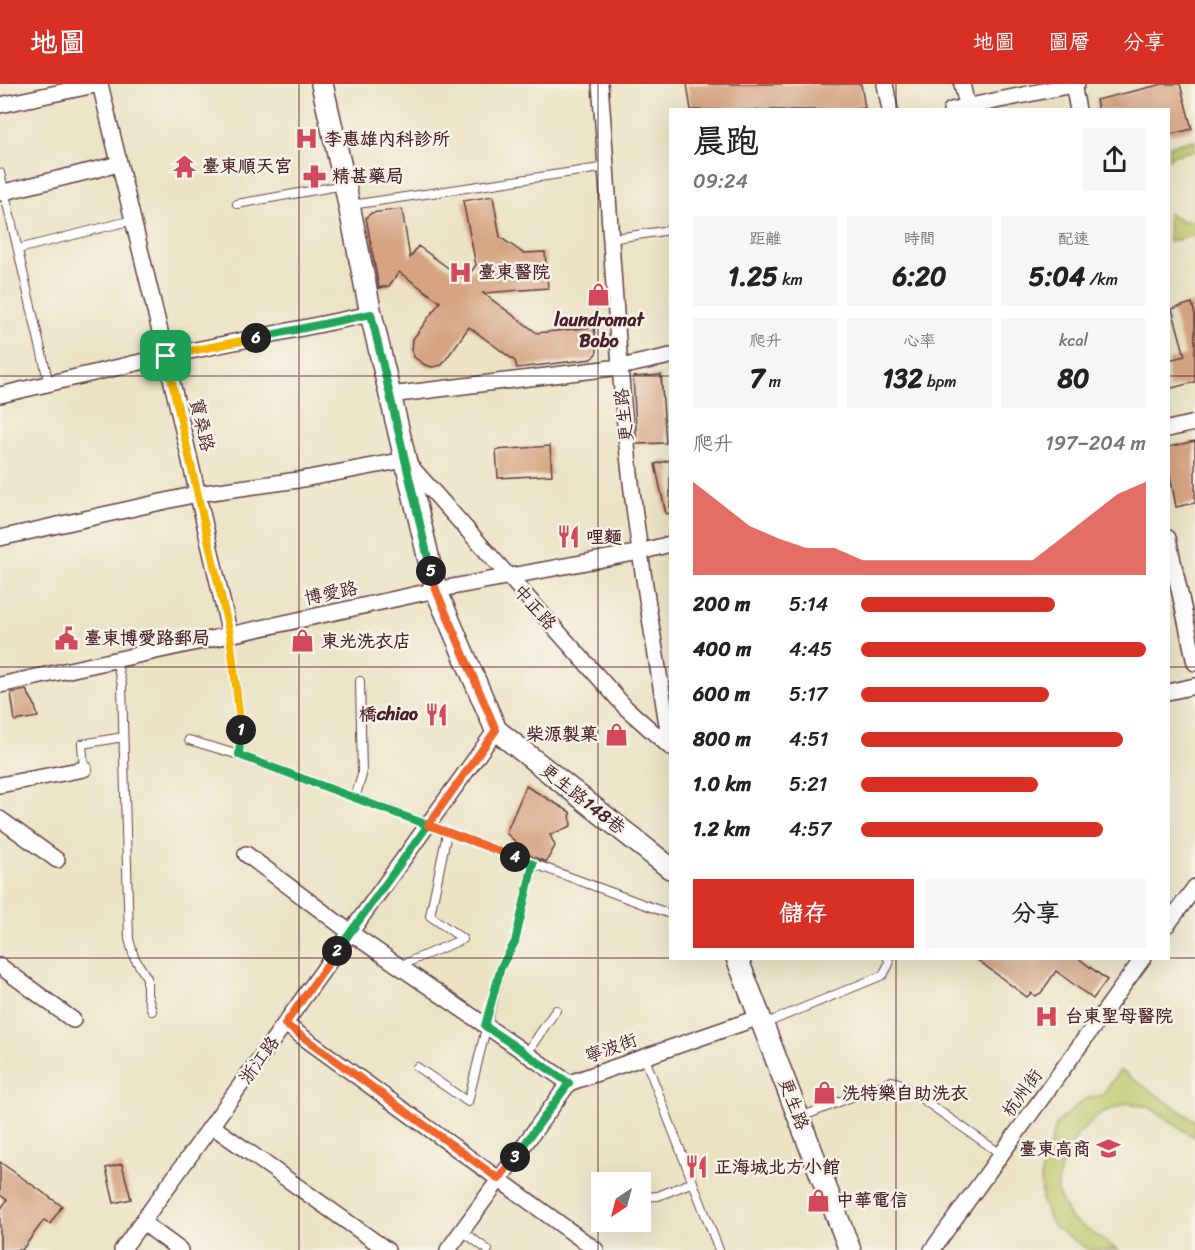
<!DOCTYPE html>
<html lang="zh-TW">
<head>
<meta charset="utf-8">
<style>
  body { margin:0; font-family:Sriracha,"LXGW WenKai TC",sans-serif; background:#f6f6f6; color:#222; height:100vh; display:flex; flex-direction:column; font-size:22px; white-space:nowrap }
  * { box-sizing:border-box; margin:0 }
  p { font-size:20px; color:#767676 }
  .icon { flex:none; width:33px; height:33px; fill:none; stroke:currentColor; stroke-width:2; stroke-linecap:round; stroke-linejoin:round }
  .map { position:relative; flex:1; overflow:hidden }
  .details { position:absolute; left:669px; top:24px; width:501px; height:852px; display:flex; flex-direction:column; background:#fff; border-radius:0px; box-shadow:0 6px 24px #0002 }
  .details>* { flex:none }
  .needle { width:39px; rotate:216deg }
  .tools { position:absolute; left:591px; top:1088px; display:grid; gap:12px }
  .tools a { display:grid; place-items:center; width:60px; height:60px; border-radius:0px; background:#fff; box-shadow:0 6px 24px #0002; font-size:30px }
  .pin { position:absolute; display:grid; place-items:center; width:51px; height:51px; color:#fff; margin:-26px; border-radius:12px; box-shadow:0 3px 9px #0006 }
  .km { position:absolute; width:30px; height:30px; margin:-15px; border-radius:50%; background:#222; color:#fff; font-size:16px; line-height:30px; text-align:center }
  .round { display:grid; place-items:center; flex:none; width:63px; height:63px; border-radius:0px; background:#f6f6f6 }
  .overview { display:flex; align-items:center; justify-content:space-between; height:102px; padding:0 24px }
  h1 { font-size:33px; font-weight:700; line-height:45px }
  .stats { display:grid; grid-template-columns:repeat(3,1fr); gap:9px; height:102px; padding:6px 24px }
  .stats div { display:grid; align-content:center; border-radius:0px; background:#f6f6f6; text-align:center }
  .stats b { font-size:26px; font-weight:700 }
  .stats small { font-size:16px; font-weight:400 }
  .stats p { font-size:16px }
  .chart { height:168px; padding:12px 24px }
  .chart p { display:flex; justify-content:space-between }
  .chart svg { width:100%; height:108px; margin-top:6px; fill:#d93025; opacity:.7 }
  .cta { display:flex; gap:12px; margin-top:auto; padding:12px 24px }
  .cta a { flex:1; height:69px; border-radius:0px; background:#d93025; color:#fff; font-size:24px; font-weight:700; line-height:69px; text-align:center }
  .cta a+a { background:#f6f6f6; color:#222 }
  ul { padding:0 24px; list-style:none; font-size:20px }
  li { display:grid; grid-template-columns:96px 72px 1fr; align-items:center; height:45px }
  li i { height:15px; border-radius:8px; background:#d93025 }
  header { display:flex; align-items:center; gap:36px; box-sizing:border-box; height:84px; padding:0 30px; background:#d93025; color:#fff }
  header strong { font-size:28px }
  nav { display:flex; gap:33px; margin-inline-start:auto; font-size:21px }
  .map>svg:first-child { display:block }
</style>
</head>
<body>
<header>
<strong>地圖</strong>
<nav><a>地圖</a><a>圖層</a><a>分享</a></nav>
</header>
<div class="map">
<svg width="1195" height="1166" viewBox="0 0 1195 1166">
  <rect width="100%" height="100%" fill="#f7f3e8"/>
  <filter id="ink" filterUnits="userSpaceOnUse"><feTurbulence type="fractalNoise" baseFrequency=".0167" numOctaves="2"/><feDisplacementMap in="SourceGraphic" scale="12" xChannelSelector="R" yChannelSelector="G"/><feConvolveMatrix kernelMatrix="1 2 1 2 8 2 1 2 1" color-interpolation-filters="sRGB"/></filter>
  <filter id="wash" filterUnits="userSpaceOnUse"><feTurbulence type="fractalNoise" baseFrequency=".008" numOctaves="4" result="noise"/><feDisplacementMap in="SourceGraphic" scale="24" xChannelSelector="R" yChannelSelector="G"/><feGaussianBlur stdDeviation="1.35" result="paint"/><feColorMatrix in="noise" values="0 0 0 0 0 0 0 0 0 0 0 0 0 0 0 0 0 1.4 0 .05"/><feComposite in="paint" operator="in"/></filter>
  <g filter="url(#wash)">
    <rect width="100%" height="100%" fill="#ebe3c4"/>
    <path fill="#bbc86a" stroke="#82744a" stroke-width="1.5" d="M 1195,56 L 1195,67 L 1174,71 L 1169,75 L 1169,62 Z
      M 1168,129 C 1177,137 1184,138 1195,136 L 1195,151 L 1169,158 Z
      M 1120,986 L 1195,1037 L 1195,1054 L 1149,1023 L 1128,1019 L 1101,1029 L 1077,1051 L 1061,1082 L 1057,1108 L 1070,1134 L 1118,1166 L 1089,1166 L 1053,1142 L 1042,1118 L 1041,1088 L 1057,1039 L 1085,1015 L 1103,1011 Z"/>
    <g id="blocks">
      <path fill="#d6a483" d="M 687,0 L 861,0 L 865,24 L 853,26 L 691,26 Z
        M 1163,0 L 1180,0 L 1192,45 L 1168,51 L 1168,26 L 1098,26 L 1096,16 Z
        M 493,112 L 500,153 L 523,169 L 545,168 L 548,204 L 483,209 L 537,249 L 594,243 L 597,268 L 592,275 L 517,284 L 515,277 L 469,243 L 442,281 L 432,283 L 425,281 L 414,273 L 412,267 L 413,255 L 440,218 L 399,188 L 389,202 L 379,204 L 366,134 L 371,129 L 402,125 L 410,174 L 418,162 L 465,196 L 476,181 L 463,117 Z
        M 1192,219 L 1195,231 L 1195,298 L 1168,305 L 1168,276 L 1185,272 L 1172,225 Z
        M 661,291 L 666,359 L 637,360 L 633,293 Z
        M 1195,357 L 1195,419 L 1176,423 L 1168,380 L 1168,363 Z
        M 550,362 L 552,391 L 498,394 L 496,366 Z
        M 670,376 L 670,429 L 666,430 L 655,380 Z
        M 26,606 L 34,619 L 38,633 L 15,637 L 11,609 Z
        M 526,702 L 570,728 L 571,742 L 550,751 L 555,762 L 546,778 L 531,772 L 506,749 Z
        M 975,874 L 1078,874 L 1107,896 L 1093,915 L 1056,887 L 1041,909 L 1035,912 L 1031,909 L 1027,913 Z
        M 0,1078 L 62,1122 L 50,1140 L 44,1136 L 22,1166 L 0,1166 L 0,1126 L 7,1116 L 0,1111 Z
        M 122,1080 L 131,1115 L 114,1119 L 106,1084 Z"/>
    </g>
  </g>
  <g filter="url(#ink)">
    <use href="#blocks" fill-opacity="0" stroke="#623c42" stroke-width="1.5"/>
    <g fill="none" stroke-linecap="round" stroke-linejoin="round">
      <defs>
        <path id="lane" d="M 0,89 L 49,300
          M 237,120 L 344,101
          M 351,121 L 607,83
          M 610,155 L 670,146
          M 18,165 L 133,136
          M 230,551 L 242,652 L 239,671
          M 116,576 L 122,601 L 129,855 L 134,873 L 147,894 L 147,910 L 152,927
          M 189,656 L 239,671 L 670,830
          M 84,685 L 82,660 L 123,653
          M 355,714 L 362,691 L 360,597
          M 399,882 L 463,855 L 430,832 L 447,749
          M 764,940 L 883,891 L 889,880 L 888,874
          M 526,970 L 556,926
          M 644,972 L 719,1166
          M 417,983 L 468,1018 L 501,883 L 515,858 L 533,780
          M 801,1033 L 892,997 L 899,999 L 1001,1070
          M 599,1106 L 602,1108
          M 640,1113 L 658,1112 L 693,1098
          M 462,1147 L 488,1166"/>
        <path id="street" d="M 600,0 C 610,124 615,248 628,371 C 638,468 655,563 670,659
          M 885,0 L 890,26
          M 962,0 L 968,26
          M 1073,0 L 1078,26
          M 0,21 L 100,0 L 166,272 L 230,551
          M 951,26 L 1077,0
          M 0,109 L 119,80
          M 0,311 L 166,272 L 371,230
          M 390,311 L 620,283 L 670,272
          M 1168,345 L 1195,339
          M 0,454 L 197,410 L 298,396 L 405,376 L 626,624 L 670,663
          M 1168,454 L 1195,579
          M 0,601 L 436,506 L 640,468 L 670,460
          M 1168,608 L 1195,602
          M 0,701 L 84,685
          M 0,735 L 57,776
          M 246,770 L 351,849 L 569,999
          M 1168,840 L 1195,803
          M 0,882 L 73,936
          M 285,940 L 596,1166
          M 212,1042 L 387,1166
          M 142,1138 L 180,1166
          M 122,1166 L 496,646
          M 448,1166 L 569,999 L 760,933
          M 932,1166 L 1143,874"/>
        <path id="secondary" d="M 322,0 L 345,101 L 371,230 L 436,506 L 496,646 L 670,784
          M 737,874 L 850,1166"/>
      </defs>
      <use href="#lane" stroke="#623c42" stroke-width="10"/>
      <use href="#street" stroke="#623c42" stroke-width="18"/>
      <use href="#secondary" stroke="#623c42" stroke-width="24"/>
      <use href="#lane" stroke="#fff" stroke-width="8"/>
      <use href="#street" stroke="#fff" stroke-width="15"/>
      <use href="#secondary" stroke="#fff" stroke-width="21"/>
    </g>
  </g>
  <g fill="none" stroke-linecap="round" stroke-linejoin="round" filter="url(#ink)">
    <defs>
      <path id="split-1" d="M 166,272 L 230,551 L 241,646"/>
      <path id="split-2" d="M 241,646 L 239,671 L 428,741 L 337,867"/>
      <path id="split-3" d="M 337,867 L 285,940 L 499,1095 L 515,1073"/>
      <path id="split-4" d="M 515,773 L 533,780 L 515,858 L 501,883 L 485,942 L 569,999 L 515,1073"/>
      <path id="split-5" d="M 431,487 L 436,506 L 496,646 L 428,741 L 515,773"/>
      <path id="split-6" d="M 256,254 L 371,230 L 431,487"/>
      <path id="split-7" d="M 166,272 L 256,254"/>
    </defs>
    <use href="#split-1" stroke="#fff" stroke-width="12"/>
    <use href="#split-2" stroke="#fff" stroke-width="12"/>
    <use href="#split-3" stroke="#fff" stroke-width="12"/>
    <use href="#split-4" stroke="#fff" stroke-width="12"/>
    <use href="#split-5" stroke="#fff" stroke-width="12"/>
    <use href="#split-6" stroke="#fff" stroke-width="12"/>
    <use href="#split-7" stroke="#fff" stroke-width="12"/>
    <use href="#split-1" stroke="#f5b400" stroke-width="8"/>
    <use href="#split-2" stroke="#22a559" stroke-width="8"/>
    <use href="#split-3" stroke="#f0652b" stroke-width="8"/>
    <use href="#split-4" stroke="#22a559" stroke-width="8"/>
    <use href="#split-5" stroke="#f0652b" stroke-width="8"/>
    <use href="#split-6" stroke="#22a559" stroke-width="8"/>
    <use href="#split-7" stroke="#f5b400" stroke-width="8"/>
  </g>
  <path fill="none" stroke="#4a1f2b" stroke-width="1.5" stroke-opacity="0.55" d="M 299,0 L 299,1166M 598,0 L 598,1166M 896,0 L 896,26M 0,292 L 670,292M 1168,292 L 1195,292M 0,583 L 670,583M 1168,583 L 1195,583M 0,874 L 670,874M 670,874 L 1168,874M 896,874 L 896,1166M 1168,874 L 1195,874"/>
  <defs>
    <symbol id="hospital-bare" viewBox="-9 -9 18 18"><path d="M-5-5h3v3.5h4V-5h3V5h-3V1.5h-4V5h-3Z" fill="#d1495b" stroke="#f7f3e8" stroke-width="2.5" paint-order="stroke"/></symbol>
    <symbol id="temple-bare" viewBox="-9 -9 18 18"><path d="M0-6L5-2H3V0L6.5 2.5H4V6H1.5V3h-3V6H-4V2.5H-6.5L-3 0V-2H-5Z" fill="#d1495b" stroke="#f7f3e8" stroke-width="2.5" paint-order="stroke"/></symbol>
    <symbol id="pharmacy-bare" viewBox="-9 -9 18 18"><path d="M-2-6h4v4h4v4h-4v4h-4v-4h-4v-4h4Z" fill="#d1495b" stroke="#f7f3e8" stroke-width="2.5" paint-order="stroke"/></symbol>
    <symbol id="shop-bare" viewBox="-9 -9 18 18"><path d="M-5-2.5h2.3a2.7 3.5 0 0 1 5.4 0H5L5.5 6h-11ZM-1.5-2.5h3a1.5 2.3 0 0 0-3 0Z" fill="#d1495b" stroke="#f7f3e8" stroke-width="2.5" paint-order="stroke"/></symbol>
    <symbol id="restaurant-bare" viewBox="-9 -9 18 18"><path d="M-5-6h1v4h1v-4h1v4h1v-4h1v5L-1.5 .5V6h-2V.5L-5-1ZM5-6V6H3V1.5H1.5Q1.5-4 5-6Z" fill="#d1495b" stroke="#f7f3e8" stroke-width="2.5" paint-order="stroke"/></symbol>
    <symbol id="civic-bare" viewBox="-9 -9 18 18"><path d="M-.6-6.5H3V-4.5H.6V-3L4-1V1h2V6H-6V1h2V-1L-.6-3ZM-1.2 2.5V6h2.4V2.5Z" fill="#d1495b" stroke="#f7f3e8" stroke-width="2.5" paint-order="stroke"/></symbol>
    <symbol id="school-bare" viewBox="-9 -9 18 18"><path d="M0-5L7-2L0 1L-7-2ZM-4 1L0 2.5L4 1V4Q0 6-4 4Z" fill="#d1495b" stroke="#f7f3e8" stroke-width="2.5" paint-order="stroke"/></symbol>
  </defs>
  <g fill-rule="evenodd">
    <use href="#hospital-bare" x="290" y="38" width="33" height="33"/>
    <use href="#temple-bare" x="168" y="66" width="33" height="33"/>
    <use href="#pharmacy-bare" x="298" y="76" width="33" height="33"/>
    <use href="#hospital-bare" x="444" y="172" width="33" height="33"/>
    <use href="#shop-bare" x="582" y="194" width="33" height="33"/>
    <use href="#restaurant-bare" x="552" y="436" width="33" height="33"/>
    <use href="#civic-bare" x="50" y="538" width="33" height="33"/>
    <use href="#shop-bare" x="286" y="540" width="33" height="33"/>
    <use href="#restaurant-bare" x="420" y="614" width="33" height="33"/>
    <use href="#shop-bare" x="600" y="634" width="33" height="33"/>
    <use href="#hospital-bare" x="1030" y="916" width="33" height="33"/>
    <use href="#shop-bare" x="808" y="992" width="33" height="33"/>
    <use href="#school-bare" x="1092" y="1048" width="33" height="33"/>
    <use href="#restaurant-bare" x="680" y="1066" width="33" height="33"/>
    <use href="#shop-bare" x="802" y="1100" width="33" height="33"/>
  </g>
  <g text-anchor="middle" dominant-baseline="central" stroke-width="5" stroke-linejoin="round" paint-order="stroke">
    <g font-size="18" font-weight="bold" fill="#4a1f2b" stroke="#f7f3e8" text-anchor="start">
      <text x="324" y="55">李惠雄內科診所</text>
      <text x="202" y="82">臺東順天宮</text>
      <text x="332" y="92">精甚藥局</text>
      <text x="478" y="188">臺東醫院</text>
      <text x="599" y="236" text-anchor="middle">laundromat<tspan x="599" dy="21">Bobo</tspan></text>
      <text x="586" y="453">哩麵</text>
      <text x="84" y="554">臺東博愛路郵局</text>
      <text x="321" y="557">東光洗衣店</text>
      <text x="418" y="630" text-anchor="end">橋chiao</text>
      <text x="598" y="650" text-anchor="end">柴源製菓</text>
      <text x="1065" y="932">台東聖母醫院</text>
      <text x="842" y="1009">洗特樂自助洗衣</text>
      <text x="1091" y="1065" text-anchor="end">臺東高商</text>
      <text x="714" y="1083">正海城北方小館</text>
      <text x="836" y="1116">中華電信</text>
    </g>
    <g font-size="18" fill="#4a1f2b" stroke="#f7f3e8">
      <text transform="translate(624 331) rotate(-96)">更生路</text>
      <text transform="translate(202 341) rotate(77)">寶桑路</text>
      <text transform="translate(331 509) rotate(-12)">博愛路</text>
      <text transform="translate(535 523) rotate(48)">中正路</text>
      <text transform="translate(583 715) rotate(38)">更生路148巷</text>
      <text transform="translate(611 964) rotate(-20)">寧波街</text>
      <text transform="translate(259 976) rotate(-54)">浙江路</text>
      <text transform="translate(1022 1009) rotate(-54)">杭州街</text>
      <text transform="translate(794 1020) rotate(69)">更生路</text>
    </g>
  </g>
</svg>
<div class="tools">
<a><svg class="needle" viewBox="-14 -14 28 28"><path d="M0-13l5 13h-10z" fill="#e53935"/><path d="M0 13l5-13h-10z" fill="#767676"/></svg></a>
</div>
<div class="pin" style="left:166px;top:272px;background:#1e9e55"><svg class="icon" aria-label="arrive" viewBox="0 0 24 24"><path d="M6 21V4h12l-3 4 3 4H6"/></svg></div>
<b class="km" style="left:241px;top:646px">1</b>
<b class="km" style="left:337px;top:867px">2</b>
<b class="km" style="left:515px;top:1073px">3</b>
<b class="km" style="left:515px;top:773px">4</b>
<b class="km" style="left:431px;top:487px">5</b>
<b class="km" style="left:256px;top:254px">6</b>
<section class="details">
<div class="overview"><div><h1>晨跑</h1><p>09:24</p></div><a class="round"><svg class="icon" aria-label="share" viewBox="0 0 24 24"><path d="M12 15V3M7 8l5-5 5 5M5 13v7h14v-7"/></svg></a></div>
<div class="stats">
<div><p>距離</p><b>1.25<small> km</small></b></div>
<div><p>時間</p><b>6:20</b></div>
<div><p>配速</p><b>5:04<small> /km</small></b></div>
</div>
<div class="stats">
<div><p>爬升</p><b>7<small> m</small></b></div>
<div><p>心率</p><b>132<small> bpm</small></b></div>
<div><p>kcal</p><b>80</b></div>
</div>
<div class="chart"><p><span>爬升</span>197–204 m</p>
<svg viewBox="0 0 160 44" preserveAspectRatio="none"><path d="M0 44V6L10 15L20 24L30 29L40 33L50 33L60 38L70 38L80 38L90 38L100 38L110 38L120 38L130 29L140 20L150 11L160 6V44z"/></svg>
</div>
<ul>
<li><b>200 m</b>5:14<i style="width:68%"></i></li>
<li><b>400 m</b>4:45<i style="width:100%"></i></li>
<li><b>600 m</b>5:17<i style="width:66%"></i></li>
<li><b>800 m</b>4:51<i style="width:92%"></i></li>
<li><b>1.0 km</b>5:21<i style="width:62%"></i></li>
<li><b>1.2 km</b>4:57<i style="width:85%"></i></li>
</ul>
<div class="cta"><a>儲存</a><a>分享</a></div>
</section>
</div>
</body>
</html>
